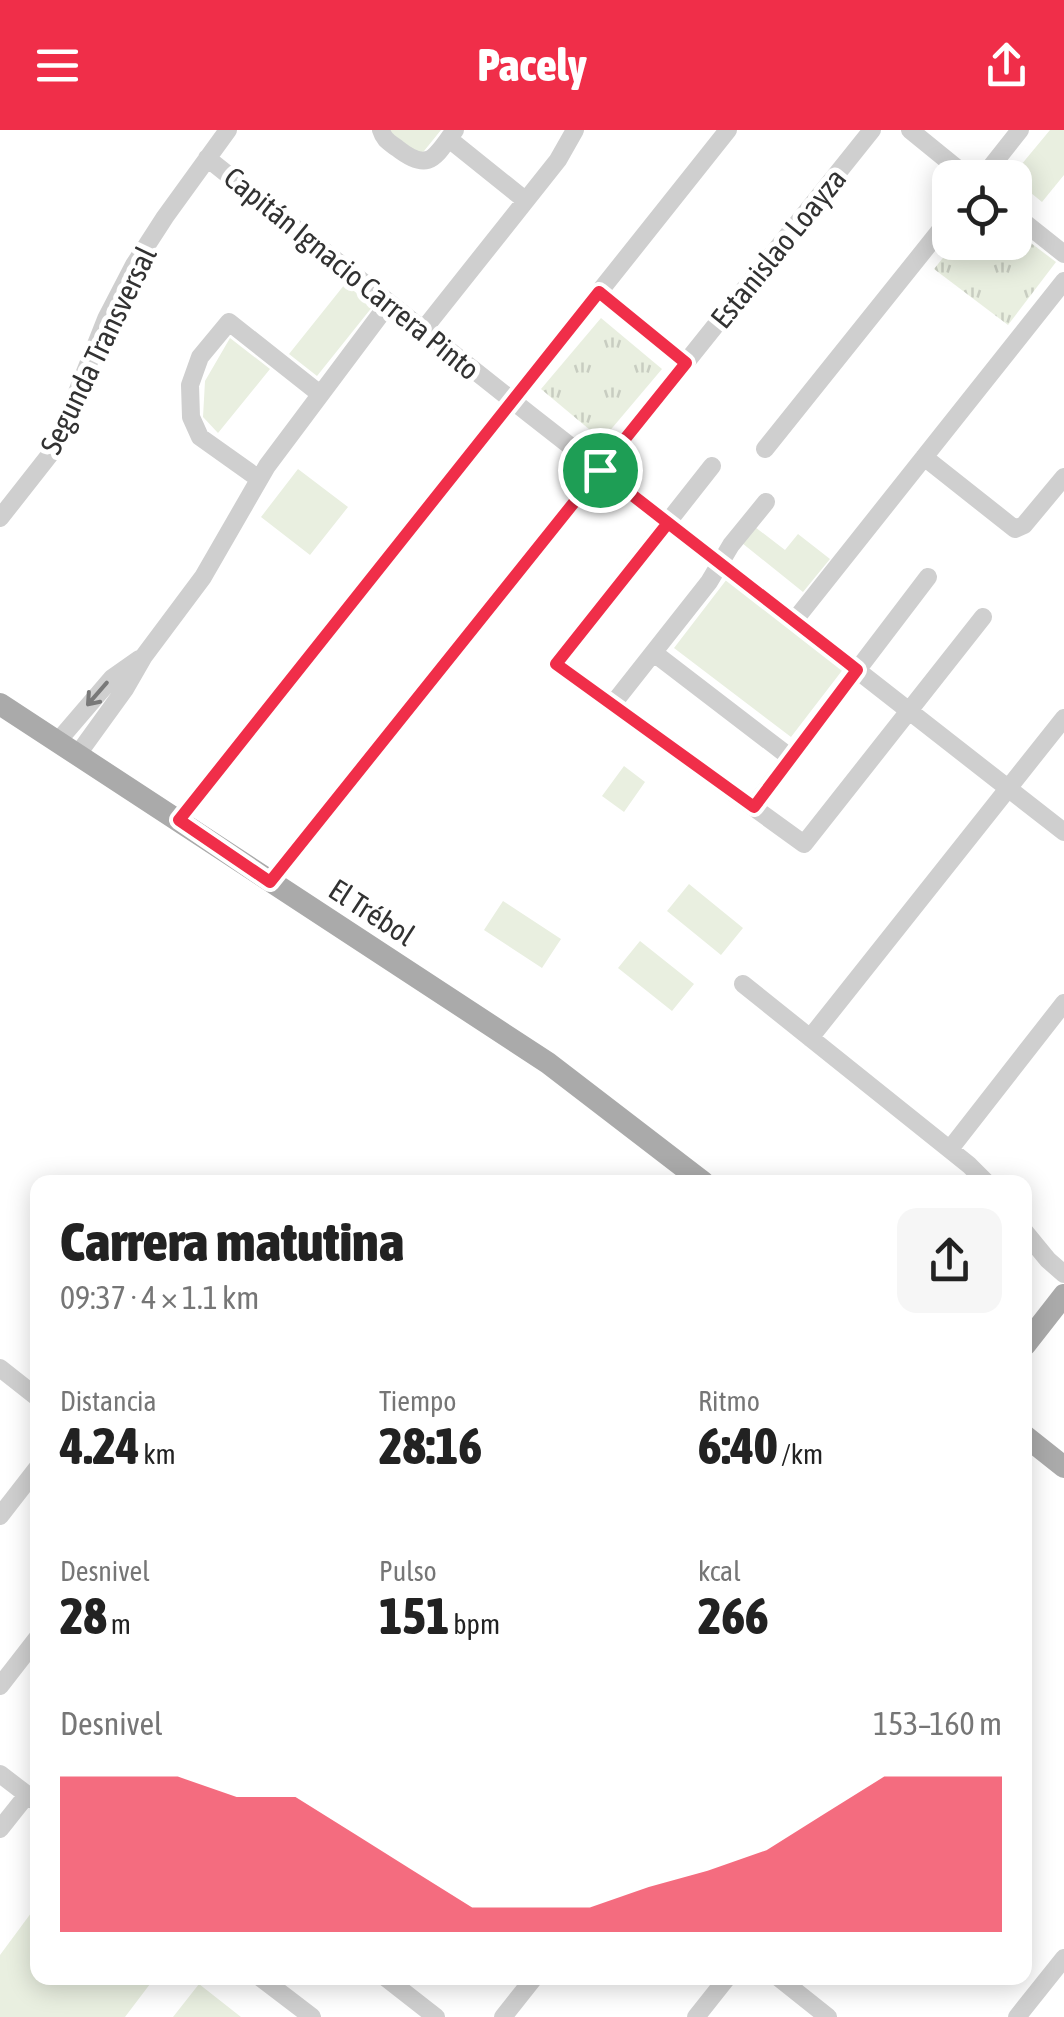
<!DOCTYPE html>
<html lang="es">
<head>
<meta charset="utf-8">
<style>
  body { margin:0; font-family:"Asap Condensed",sans-serif; background:#f6f6f6; color:#222; height:100vh; display:flex; flex-direction:column; font-size:38px; white-space:nowrap }
  * { box-sizing:border-box; margin:0 }
  p { font-size:32px; color:#767676 }
  .icon { flex:none; width:55px; height:55px; fill:none; stroke:currentColor; stroke-width:2; stroke-linecap:round; stroke-linejoin:round }
  .map { position:relative; flex:1; overflow:hidden }
  .side { position:absolute; left:30px; top:1045px; width:1002px; height:810px; display:flex; flex-direction:column; background:#fff; border-radius:20px; box-shadow:0 5px 25px #0003 }
  .side>* { flex:none }
  .tools { position:absolute; left:932px; top:30px; display:grid; gap:20px }
  .tools a { display:grid; place-items:center; width:100px; height:100px; border-radius:20px; background:#fff; box-shadow:0 5px 25px #0003; font-size:50px }
  .pin { position:absolute; display:grid; place-items:center; width:85px; height:85px; color:#fff; margin:-42px; border:5px solid #fff; border-radius:50%; box-shadow:0 2px 10px #0007 }
  .round { display:grid; place-items:center; flex:none; width:105px; height:105px; border-radius:20px; background:#f6f6f6 }
  .summary { display:flex; align-items:center; justify-content:space-between; height:170px; padding:0 30px }
  h1 { font-size:55px; font-weight:800; line-height:75px }
  .figures { display:grid; grid-template-columns:repeat(3,1fr); gap:15px; height:170px; padding:10px 30px }
  .figures div { display:grid; align-content:center }
  .figures b { font-size:50px; font-weight:800 }
  .figures small { font-size:28px; font-weight:400 }
  .figures p { font-size:28px }
  .chart { height:280px; padding:20px 30px }
  .chart p { display:flex; justify-content:space-between }
  .chart svg { width:100%; height:180px; margin-top:10px; fill:#f02e49; opacity:.7 }
  header { display:flex; justify-content:space-between; align-items:center; height:130px; padding:0 30px; background:#f02e49; color:#fff; font-size:45px; font-weight:800 }
  .map>svg:first-child { display:block }
</style>
</head>
<body>
<header><svg class="icon" aria-label="menu" viewBox="0 0 24 24"><path d="M4 6h16M4 12h16M4 18h16"/></svg>Pacely<svg class="icon" aria-label="share" viewBox="0 0 24 24"><path d="M12 15V3M7 8l5-5 5 5M5 13v7h14v-7"/></svg></header>
<div class="map">
<svg width="1064" height="1887" viewBox="0 0 1064 1887">
  <defs>
    <pattern id="park-tufts" width="24" height="20" patternUnits="userSpaceOnUse" patternTransform="scale(2.5)"><rect width="24" height="20" fill="#e9efe0"/><path d="M3 7l-1-3M5 7V3M7 7l1-3M15 17l-1-3M17 17v-4M19 17l1-3" fill="none" stroke="#c8cdc1"/></pattern>
  </defs>
  <rect width="100%" height="100%" fill="#fff"/>
  <path fill="#e9efe0" d="M 386,0 L 441,0 L 420,26 Z
    M 1050,0 L 1064,0 L 1064,45 L 1042,72 L 1015,50 L 1015,48 L 1011,47 Z
    M 345,154 L 373,176 L 317,246 L 289,224 Z
    M 230,208 L 270,239 L 218,303 L 203,287 L 205,251 Z
    M 298,339 L 348,377 L 310,425 L 261,387 Z
    M 755,397 L 785,420 L 798,404 L 830,429 L 803,462 L 742,413 Z
    M 727,449 L 844,538 L 791,607 L 674,518 Z
    M 624,636 L 645,652 L 624,682 L 602,666 Z
    M 689,754 L 743,798 L 721,825 L 667,781 Z
    M 503,771 L 561,809 L 542,838 L 484,800 Z
    M 640,811 L 694,854 L 672,881 L 618,838 Z
    M 37,1775 L 38,1848 L 141,1848 L 150,1854 L 125,1887 L 0,1887 L 0,1825 Z
    M 199,1854 L 241,1887 L 173,1887 Z"/>
  <path fill="url(#park-tufts)" d="M 1015,101 L 1056,132 L 1008,195 L 934,139 L 955,113 L 1015,112 Z
    M 601,188 L 662,239 L 602,310 L 541,259 Z"/>
  <g fill="none" stroke-linecap="round" stroke-linejoin="round">
    <path stroke="#cfcfcf" stroke-width="18" d="M 381,0 C 384,10 389,12 397,18 C 430,44 435,26 455,0
      M 910,0 L 969,48
      M 449,9 L 525,70
      M 207,28 L 528,283 L 1064,702
      M 982,48 L 1020,0
      M 1015,85 L 1064,124
      M 599,162 L 686,233
      M 423,200 L 558,30 L 575,0
      M 765,319 L 950,88
      M 924,327 L 1015,399 L 1024,395 L 1064,347
      M 712,336 L 556,534 L 804,714 L 983,487
      M 259,349 L 200,307 L 191,287 L 190,255 L 200,227 L 229,192 L 320,264
      M 0,388 L 55,318 L 106,189 L 134,135 L 165,87 L 228,0
      M 794,491 L 1064,151
      M 654,523 L 791,628
      M 612,575 L 709,452 L 731,415 L 766,372
      M 58,611 L 112,548 L 139,529
      M 78,624 L 125,559 L 144,526 L 203,447 L 267,336 L 389,173
      M 753,677 L 928,447
      M 179,690 L 728,0
      M 270,752 L 872,0
      M 743,854 L 969,1035 L 986,1052
      M 810,908 L 1064,588
      M 950,1019 L 1064,873
      M 1025,1102 L 1048,1130 L 1064,1144
      M 0,1238 L 38,1268
      M 0,1386 L 38,1337
      M 0,1556 L 38,1507
      M 0,1644 L 38,1673
      M 0,1699 L 27,1665
      M 261,1848 L 312,1887
      M 386,1848 L 436,1887
      M 779,1848 L 828,1887
      M 503,1887 L 534,1848
      M 696,1887 L 727,1848
      M 1017,1887 L 1064,1828"/>
    <path stroke="#aaa" stroke-width="22" d="M 0,574 L 548,933 L 703,1052
      M 1025,1215 L 1064,1165
      M 1025,1306 L 1064,1337"/>
  </g>
  <defs><path id="oneway-shaft" d="M-6 0H5M1.5-3L5.5 0L1.5 3" fill="none" stroke-width="1.6" stroke-linecap="round" stroke-linejoin="round" transform="scale(2.5)"/></defs>
  <use stroke="#797979" href="#oneway-shaft" transform="translate(97 564) rotate(131)"/>
  <g fill="none" stroke-linecap="round" stroke-linejoin="round">
    <defs>
      <path id="route" d="M 600,340 L 270,752 L 179,690 L 599,162 L 686,233 L 600,340 L 847,532 L 857,540 L 754,677 L 556,534 L 668,393 L 600,340"/>
    </defs>
    <use href="#route" stroke="#fff" stroke-width="20"/>
    <use href="#route" stroke="#f02e49" stroke-width="12"/>
  </g>
  <g text-anchor="middle" dominant-baseline="central" stroke-width="10" stroke-linejoin="round" paint-order="stroke">
    <g font-size="30" fill="#323232" stroke="#fff">
      <text transform="translate(778 118) rotate(-51)">Estanislao Loayza</text>
      <text transform="translate(352 143) rotate(39)">Capitán Ignacio Carrera Pinto</text>
      <text transform="translate(98 220) rotate(-64)">Segunda Transversal</text>
      <text transform="translate(372 782) rotate(33)">El Trébol</text>
    </g>
  </g>
</svg>
<div class="tools">
<a><svg class="icon" aria-label="locate" viewBox="0 0 24 24"><circle cx="12" cy="12" r="6"/><path d="M12 2v4M12 18v4M2 12h4M18 12h4"/></svg></a>
</div>
<div class="pin" style="left:600px;top:340px;background:#1e9e55"><svg class="icon" aria-label="arrive" viewBox="0 0 24 24"><path d="M6 21V4h12l-3 4 3 4H6"/></svg></div>
<section class="side">
<div class="summary"><div><h1>Carrera matutina</h1><p>09:37 · 4 × 1.1 km</p></div><a class="round"><svg class="icon" aria-label="share" viewBox="0 0 24 24"><path d="M12 15V3M7 8l5-5 5 5M5 13v7h14v-7"/></svg></a></div>
<div class="figures">
<div><p>Distancia</p><b>4.24<small> km</small></b></div>
<div><p>Tiempo</p><b>28:16</b></div>
<div><p>Ritmo</p><b>6:40<small> /km</small></b></div>
</div>
<div class="figures">
<div><p>Desnivel</p><b>28<small> m</small></b></div>
<div><p>Pulso</p><b>151<small> bpm</small></b></div>
<div><p>kcal</p><b>266</b></div>
</div>
<div class="chart"><p><span>Desnivel</span>153–160 m</p>
<svg viewBox="0 0 160 44" preserveAspectRatio="none"><path d="M0 44V6L10 6L20 6L30 11L40 11L50 20L60 29L70 38L80 38L90 38L100 33L110 29L120 24L130 15L140 6L150 6L160 6V44z"/></svg>
</div>
</section>
</div>
</body>
</html>
